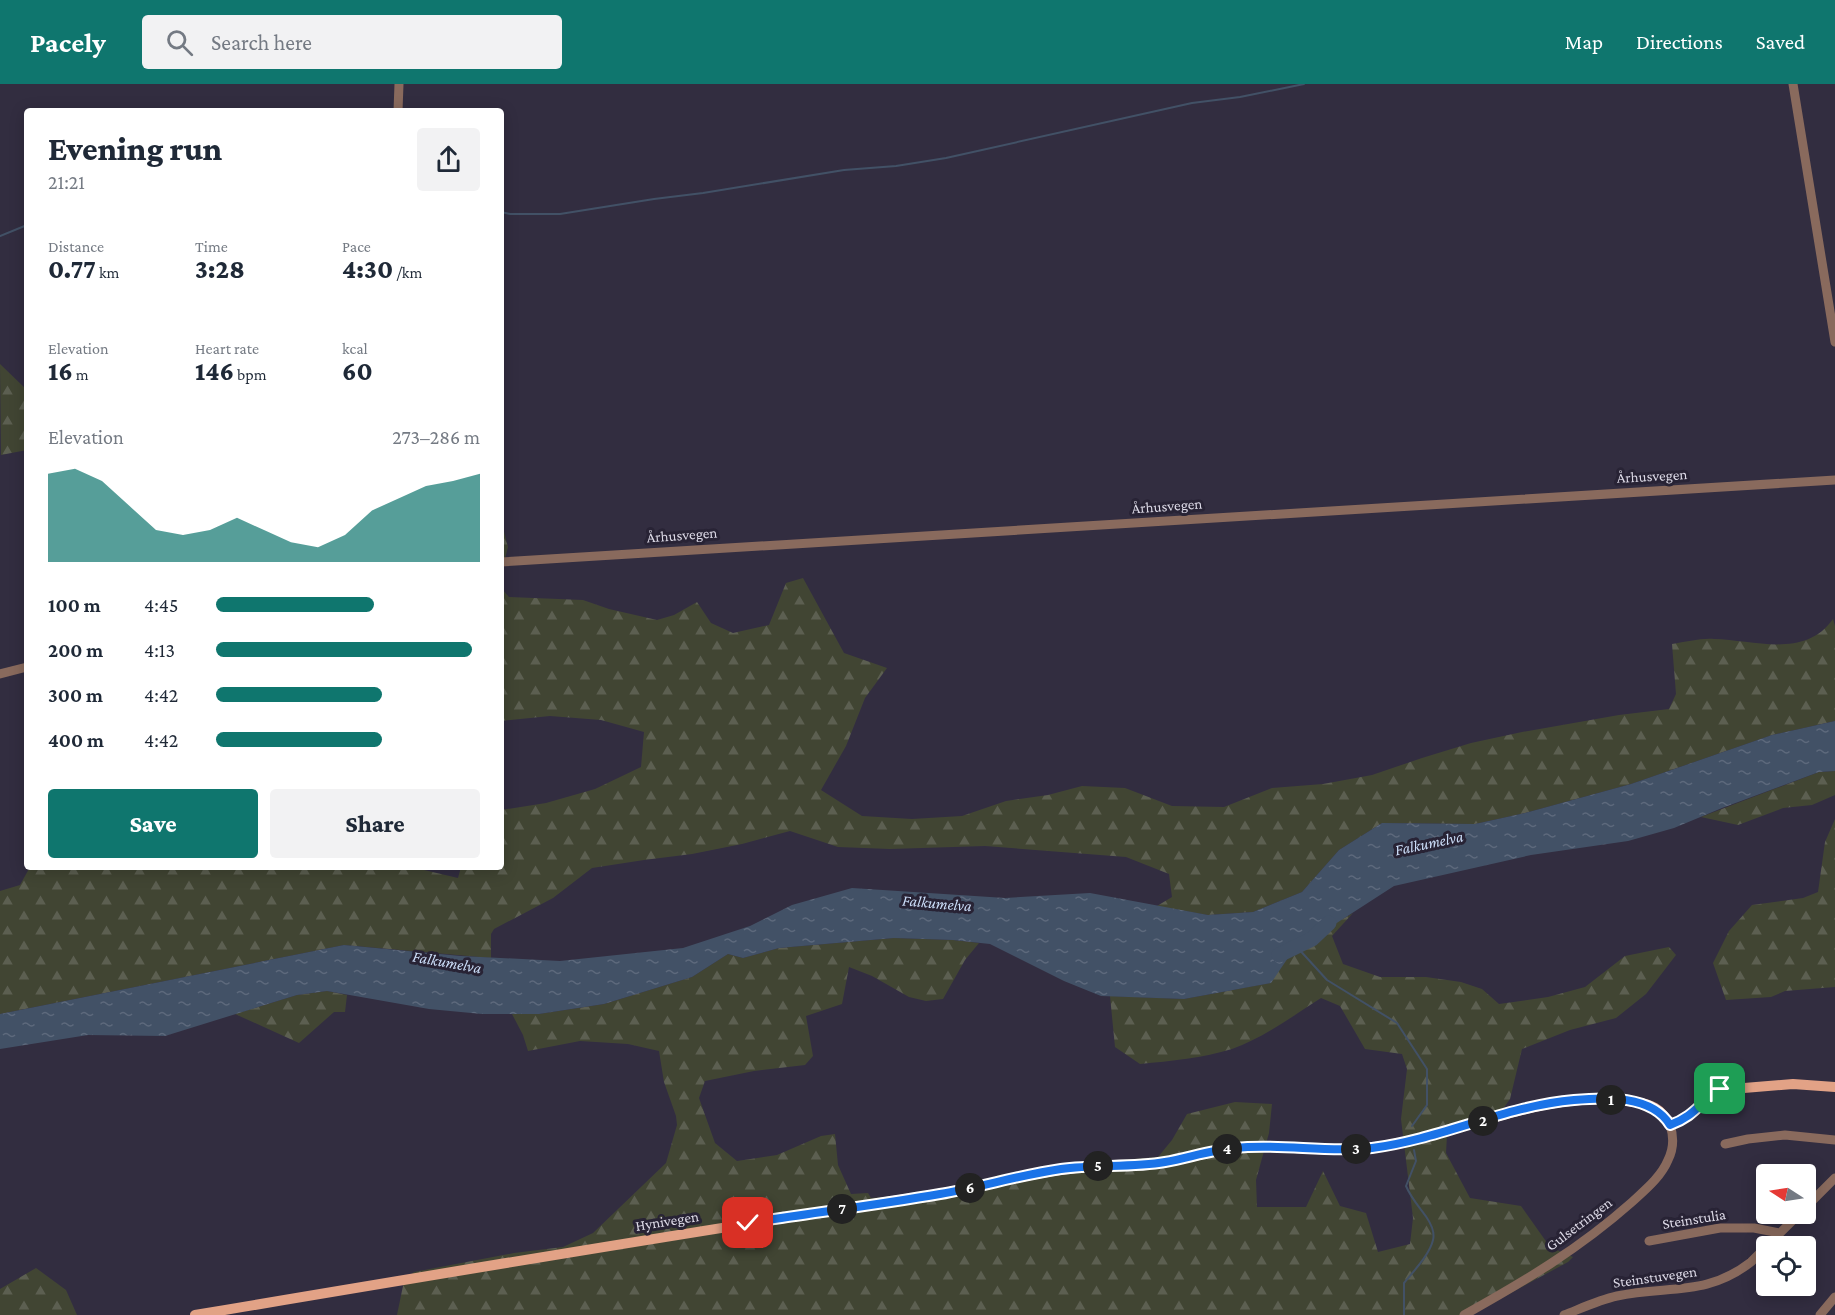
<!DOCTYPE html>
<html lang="en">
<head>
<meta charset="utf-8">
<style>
  body { margin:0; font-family:"Crimson Pro",serif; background:#f2f2f3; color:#1f2937; height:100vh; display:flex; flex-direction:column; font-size:22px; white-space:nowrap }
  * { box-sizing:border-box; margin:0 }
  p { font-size:20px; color:#747a83 }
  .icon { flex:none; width:33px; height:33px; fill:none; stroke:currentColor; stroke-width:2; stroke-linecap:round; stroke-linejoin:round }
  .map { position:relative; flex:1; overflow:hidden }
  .side { position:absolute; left:24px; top:24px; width:480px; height:762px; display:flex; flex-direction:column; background:#fff; border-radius:6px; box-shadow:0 3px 15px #0003 }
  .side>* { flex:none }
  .needle { width:39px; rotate:282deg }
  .buttons { position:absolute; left:1756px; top:1080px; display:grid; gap:12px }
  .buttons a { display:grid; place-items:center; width:60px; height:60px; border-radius:6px; background:#fff; box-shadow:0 3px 15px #0003; font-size:30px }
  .pin { position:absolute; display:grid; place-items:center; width:51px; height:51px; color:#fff; margin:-26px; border-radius:12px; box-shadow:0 3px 9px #0006 }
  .km { position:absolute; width:30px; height:30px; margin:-15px; border-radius:50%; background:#222; color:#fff; font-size:16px; line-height:30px; text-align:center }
  .round { display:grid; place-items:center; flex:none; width:63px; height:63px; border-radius:6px; background:#f2f2f3 }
  .summary { display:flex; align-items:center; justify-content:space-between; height:102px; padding:0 24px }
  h1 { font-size:33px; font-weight:800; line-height:45px }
  .metrics { display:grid; grid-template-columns:repeat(3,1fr); gap:9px; height:102px; padding:6px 24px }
  .metrics div { display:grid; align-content:center }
  .metrics b { font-size:26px; font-weight:800 }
  .metrics small { font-size:16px; font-weight:400 }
  .metrics p { font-size:16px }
  .chart { height:168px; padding:12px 24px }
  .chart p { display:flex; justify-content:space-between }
  .chart svg { width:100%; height:108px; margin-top:6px; fill:#0f766e; opacity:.7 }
  .cta { display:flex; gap:12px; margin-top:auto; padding:12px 24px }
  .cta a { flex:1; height:69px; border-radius:6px; background:#0f766e; color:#fff; font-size:24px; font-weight:800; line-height:69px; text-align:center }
  .cta a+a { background:#f2f2f3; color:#1f2937 }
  ul { padding:0 24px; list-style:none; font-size:20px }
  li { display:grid; grid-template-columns:96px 72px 1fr; align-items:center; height:45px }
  li i { height:15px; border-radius:8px; background:#0f766e }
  header { display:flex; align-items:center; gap:36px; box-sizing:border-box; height:84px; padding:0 30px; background:#0f766e; color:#fff }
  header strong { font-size:28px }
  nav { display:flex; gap:33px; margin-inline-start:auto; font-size:21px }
  .search { width:420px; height:54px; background:#f2f2f3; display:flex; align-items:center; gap:15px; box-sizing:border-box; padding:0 21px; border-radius:6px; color:#747a83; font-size:22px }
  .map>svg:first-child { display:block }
</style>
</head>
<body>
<header>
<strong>Pacely</strong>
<div class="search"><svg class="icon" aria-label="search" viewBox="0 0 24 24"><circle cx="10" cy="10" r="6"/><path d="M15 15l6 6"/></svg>Search here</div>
<nav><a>Map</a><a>Directions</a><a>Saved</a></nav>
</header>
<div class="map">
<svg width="1835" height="1231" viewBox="0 0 1835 1231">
  <defs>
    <pattern id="forest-firs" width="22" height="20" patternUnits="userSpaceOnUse" patternTransform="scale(1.5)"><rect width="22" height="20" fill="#414533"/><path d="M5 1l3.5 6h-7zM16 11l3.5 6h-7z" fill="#5c5f51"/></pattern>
    <pattern id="water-ripples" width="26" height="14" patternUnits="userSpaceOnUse" patternTransform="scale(1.5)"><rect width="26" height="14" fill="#425166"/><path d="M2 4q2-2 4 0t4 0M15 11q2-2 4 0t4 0" fill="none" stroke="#5d697c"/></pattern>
  </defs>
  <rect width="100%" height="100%" fill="#322d40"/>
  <path fill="url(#forest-firs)" d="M 0,280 L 27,306 L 27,366 L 1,371 Z
    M 501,436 L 508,463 L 501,490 Z
    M 803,494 L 844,569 L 887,584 L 865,614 L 846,662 L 821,706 L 862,732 L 912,735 L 962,732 L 1006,717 L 1048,711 L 1082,702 L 1125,704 L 1172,722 L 1224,723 L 1272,704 L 1323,700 L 1372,691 L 1422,674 L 1471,659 L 1522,648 L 1619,631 L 1669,625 L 1676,610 L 1672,560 C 1686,558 1701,554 1714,555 C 1754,556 1805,575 1833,535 L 1835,542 L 1835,637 L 1772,651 L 1631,700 L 1525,729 L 1475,740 L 1382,739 L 1339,766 L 1302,808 L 1253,828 L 1208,831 L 1157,822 L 1172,813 L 1169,790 L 1126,773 L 985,762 L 890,765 L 838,763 L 790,747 L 742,760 L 692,770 L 644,776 L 592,784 L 553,814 L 494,845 L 491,850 L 491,874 L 344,861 L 0,930 L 0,807 L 20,801 L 30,783 L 421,783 L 424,786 L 458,794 L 461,783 L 501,783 L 501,726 L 546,719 L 595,705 L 641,683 L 644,648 L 601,636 L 550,632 L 501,637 L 501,504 L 509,513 L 583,516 L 609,525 L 657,536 L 674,531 L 697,518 L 711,539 L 733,549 L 769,541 L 786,499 Z
    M 1835,687 L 1835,711 L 1812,721 L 1783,724 L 1738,741 L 1701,733 L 1819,688 Z
    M 1835,735 L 1835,903 L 1785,907 L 1771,913 L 1726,916 L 1713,879 L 1729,847 L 1752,821 L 1803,814 L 1818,808 L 1825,758 Z
    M 1353,829 L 1332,852 L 1343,880 L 1380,893 L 1426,893 L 1461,898 L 1482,905 L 1499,920 L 1548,913 L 1585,903 L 1625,872 L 1669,863 L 1676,871 L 1646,910 L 1616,934 L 1570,946 L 1522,965 L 1510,1015 L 1496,1035 L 1447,1051 L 1446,1069 L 1470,1114 L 1521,1122 L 1550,1163 L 1573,1173 L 1568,1178 L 1470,1231 L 397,1231 L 404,1197 L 414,1188 L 514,1169 L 563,1163 L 593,1149 L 666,1079 L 677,1041 L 676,1032 L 664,998 L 659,967 L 628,960 L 580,957 L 528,967 L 523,951 L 512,930 L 539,930 L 604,920 L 692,893 L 728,870 L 743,874 L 779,864 L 894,854 L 953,856 L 979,859 L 965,876 L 943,915 L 926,917 L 909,913 L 872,892 L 849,883 L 842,920 L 806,932 L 813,972 L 805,981 L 754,987 L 705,997 L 699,1014 L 715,1059 L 737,1077 L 777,1071 L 821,1052 L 835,1050 L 838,1081 L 851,1110 L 868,1109 L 871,1114 L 923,1110 L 970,1102 L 999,1091 L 1108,1077 L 1158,1073 L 1172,1056 L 1187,1030 L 1235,1018 L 1272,1020 L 1269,1049 L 1256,1096 L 1257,1123 L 1306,1123 L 1323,1087 L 1340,1122 L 1366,1129 L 1378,1168 L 1410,1160 L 1413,1134 L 1401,1035 L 1407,985 L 1402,970 L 1365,965 L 1340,922 L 1321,914 C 1293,932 1263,954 1232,965 C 1203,974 1171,977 1140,980 L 1115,963 L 1110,912 L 1184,915 L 1270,899 L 1296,862 Z
    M 327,907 L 347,911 L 345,928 L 334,928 L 299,959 L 235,930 L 297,911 Z
    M 36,1184 L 66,1206 L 77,1231 L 0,1231 L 0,1205 Z"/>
  <path fill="url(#water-ripples)" d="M 1835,637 L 1835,687 L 1819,688 L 1722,724 L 1674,744 L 1628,757 L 1531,771 L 1394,802 L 1329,844 L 1296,862 L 1271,899 L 1184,915 L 1101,912 L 1064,897 L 990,860 L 953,856 L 894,854 L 779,864 L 743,874 L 728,870 L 692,893 L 604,920 L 539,930 L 482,930 L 429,925 L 327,907 L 297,911 L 165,952 L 88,951 L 0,965 L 0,930 L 344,861 L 461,872 L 560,877 L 683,864 L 750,842 L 792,821 L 852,804 L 1005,814 L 1090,809 L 1208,831 L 1253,828 L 1302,808 L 1339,766 L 1382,739 L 1475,740 L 1525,729 L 1631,700 L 1772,651 Z"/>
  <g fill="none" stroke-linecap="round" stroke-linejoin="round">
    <path stroke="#425166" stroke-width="2" d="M 501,128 L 510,130 L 560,130 L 654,115 L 703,109 L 844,86 L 896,82 L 946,74 L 1192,19 L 1240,13 L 1304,0
      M 0,152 L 27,141
      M 1296,862 L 1327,896 L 1397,939 L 1427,985 L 1427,1021 L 1412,1042
      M 1404,1231 L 1404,1199 C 1413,1188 1430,1170 1433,1156 C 1435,1148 1431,1140 1427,1134 C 1420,1124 1411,1114 1406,1102 L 1416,1077 L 1414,1066"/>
    <path stroke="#425166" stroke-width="15" d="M 1279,871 L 1312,855 L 1329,839"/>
    <path stroke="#896a5d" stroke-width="9" d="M 1793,0 L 1835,258
      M 398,27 L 399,0
      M 501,478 L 1835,396
      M 0,590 L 27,583
      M 1725,1060 L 1748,1055 L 1785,1051 L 1835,1056
      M 1806,1123 L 1835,1094
      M 1649,1157 L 1720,1144 L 1754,1144 L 1780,1149
      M 1464,1231 C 1525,1197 1579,1165 1632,1118 C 1645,1106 1661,1093 1668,1076 C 1674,1064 1674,1053 1670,1041
      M 1564,1231 C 1582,1224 1599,1216 1617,1212 C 1668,1201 1706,1213 1751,1178 L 1799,1130
      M 1820,1231 L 1835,1213"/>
    <path stroke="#e2a286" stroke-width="10" d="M 195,1231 C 438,1190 682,1149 926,1112 C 973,1105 1019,1091 1067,1085 C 1099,1081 1132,1083 1165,1078 C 1195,1073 1223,1063 1254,1063 C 1294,1062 1334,1069 1375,1063 C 1457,1052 1534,1009 1618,1016 C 1630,1017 1644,1018 1655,1024 C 1662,1028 1666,1034 1670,1041 C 1696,1032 1699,1019 1720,1006 L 1793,1000 L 1835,1003"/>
  </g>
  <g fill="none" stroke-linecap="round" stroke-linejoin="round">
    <defs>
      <path id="route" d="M 748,1139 C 812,1129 877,1121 940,1110 C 981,1103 1020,1091 1061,1085 C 1095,1080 1131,1084 1165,1078 C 1188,1074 1211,1066 1235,1064 C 1280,1059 1326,1069 1372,1064 C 1441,1055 1505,1022 1574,1016 C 1605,1013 1652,1011 1670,1041 C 1695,1032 1700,1018 1720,1005"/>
    </defs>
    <use href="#route" stroke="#fff" stroke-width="12"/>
    <use href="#route" stroke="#1a73e8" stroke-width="8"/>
  </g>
  <g text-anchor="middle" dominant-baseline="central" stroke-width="6" stroke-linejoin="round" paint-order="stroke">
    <g font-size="15" fill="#dddae7" stroke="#282335">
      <text transform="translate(1652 392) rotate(-3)">Århusvegen</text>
      <text transform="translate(1167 422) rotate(-4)">Århusvegen</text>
      <text transform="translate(682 451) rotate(-4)">Århusvegen</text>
      <text transform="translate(1694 1135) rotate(-9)">Steinstulia</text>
      <text transform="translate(667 1137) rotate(-9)">Hynivegen</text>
      <text transform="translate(1579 1140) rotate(-37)">Gulsetringen</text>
      <text transform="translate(1655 1193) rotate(-8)">Steinstuvegen</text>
    </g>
    <g font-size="16" font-style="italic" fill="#ccdef9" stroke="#282335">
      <text transform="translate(1429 759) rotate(-12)">Falkumelva</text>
      <text transform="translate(937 819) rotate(5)">Falkumelva</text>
      <text transform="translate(447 878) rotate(10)">Falkumelva</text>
    </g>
  </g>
</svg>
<div class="buttons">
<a><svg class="needle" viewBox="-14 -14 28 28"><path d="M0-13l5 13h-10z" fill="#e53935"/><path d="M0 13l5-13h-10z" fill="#747a83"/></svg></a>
<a><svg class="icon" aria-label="locate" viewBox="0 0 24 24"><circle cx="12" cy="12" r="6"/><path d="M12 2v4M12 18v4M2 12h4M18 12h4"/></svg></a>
</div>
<div class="pin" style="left:1720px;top:1005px;background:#1e9e55"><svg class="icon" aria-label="arrive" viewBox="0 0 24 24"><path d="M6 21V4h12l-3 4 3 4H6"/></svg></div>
<div class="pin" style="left:748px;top:1139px;background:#d93025"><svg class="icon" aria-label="check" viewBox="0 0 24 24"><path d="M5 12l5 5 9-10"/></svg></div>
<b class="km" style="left:1611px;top:1016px">1</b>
<b class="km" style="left:1483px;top:1037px">2</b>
<b class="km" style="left:1356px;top:1065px">3</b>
<b class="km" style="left:1227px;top:1065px">4</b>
<b class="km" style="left:1098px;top:1082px">5</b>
<b class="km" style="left:970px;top:1104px">6</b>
<b class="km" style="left:842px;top:1125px">7</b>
<section class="side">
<div class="summary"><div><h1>Evening run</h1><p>21:21</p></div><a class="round"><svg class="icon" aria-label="share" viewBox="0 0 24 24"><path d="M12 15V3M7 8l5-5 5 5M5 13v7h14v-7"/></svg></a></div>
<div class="metrics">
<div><p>Distance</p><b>0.77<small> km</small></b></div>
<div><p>Time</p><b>3:28</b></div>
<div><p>Pace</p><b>4:30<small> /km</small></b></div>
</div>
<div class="metrics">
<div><p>Elevation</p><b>16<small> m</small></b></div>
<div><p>Heart rate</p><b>146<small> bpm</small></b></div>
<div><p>kcal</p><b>60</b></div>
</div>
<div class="chart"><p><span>Elevation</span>273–286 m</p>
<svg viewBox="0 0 160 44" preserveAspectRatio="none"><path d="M0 44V8L10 6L20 11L30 21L40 31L50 33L60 31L70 26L80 31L90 36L100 38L110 33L120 23L130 18L140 13L150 11L160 8V44z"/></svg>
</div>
<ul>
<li><b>100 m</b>4:45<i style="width:60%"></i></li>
<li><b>200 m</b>4:13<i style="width:97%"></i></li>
<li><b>300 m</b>4:42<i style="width:63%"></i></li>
<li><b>400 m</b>4:42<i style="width:63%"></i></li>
</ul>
<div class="cta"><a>Save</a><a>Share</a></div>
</section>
</div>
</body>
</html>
